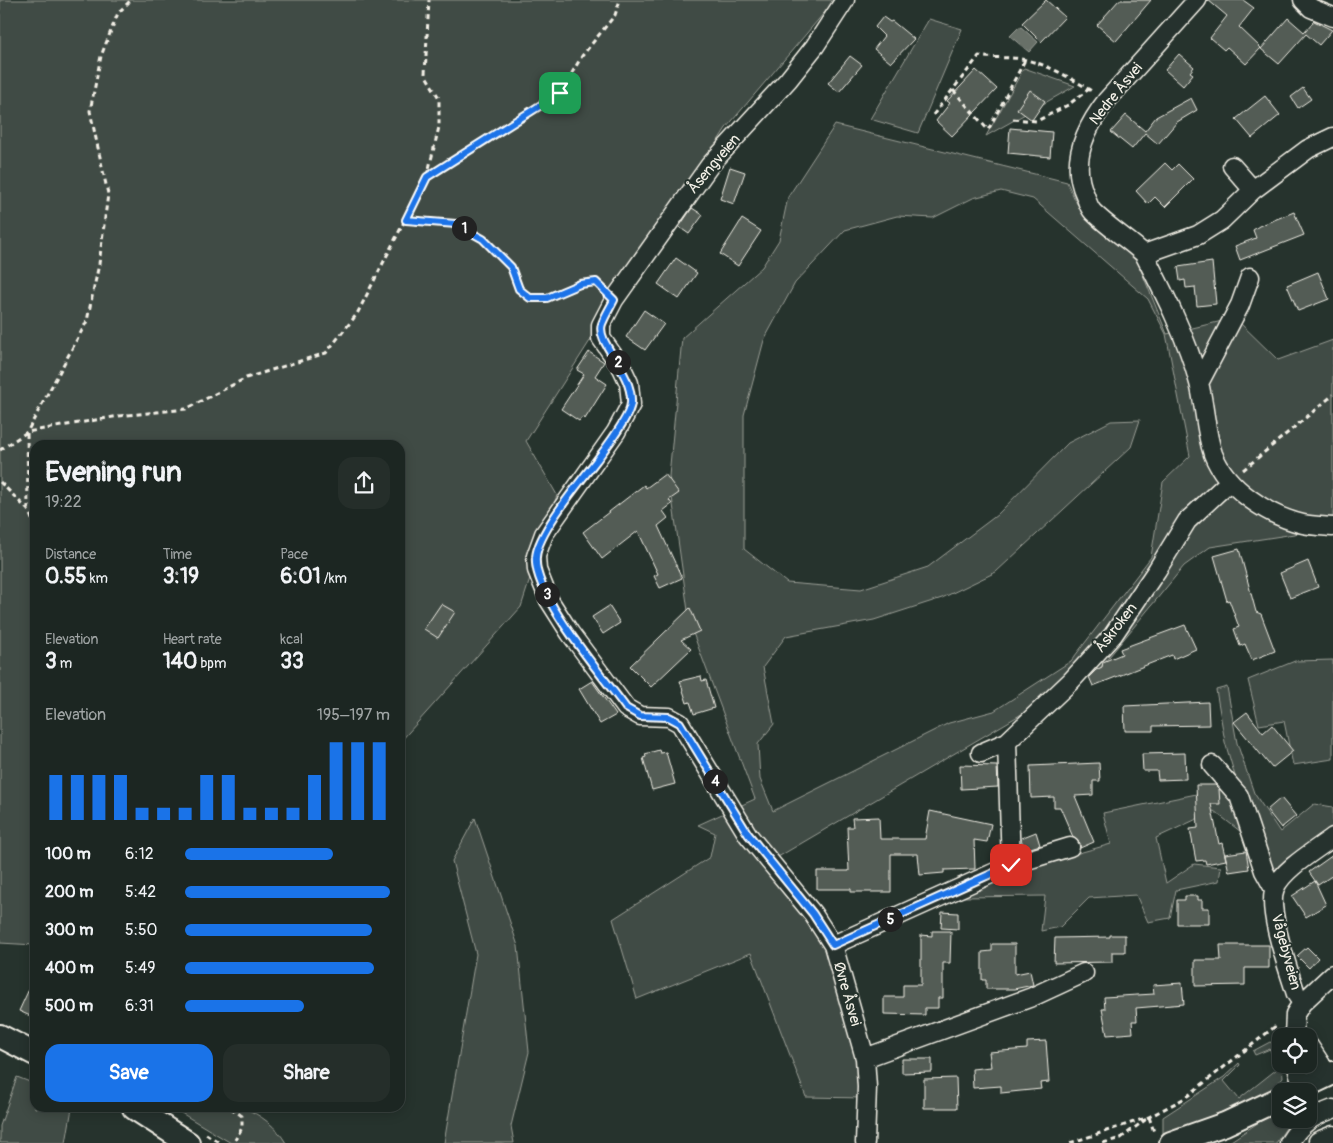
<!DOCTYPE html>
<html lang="en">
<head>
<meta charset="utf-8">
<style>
  body { margin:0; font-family:Pangolin,sans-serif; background:#252e2a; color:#f1f3f6; height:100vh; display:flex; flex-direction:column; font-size:19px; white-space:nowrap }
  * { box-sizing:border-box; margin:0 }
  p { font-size:16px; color:#a0a5a5 }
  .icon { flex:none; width:28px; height:28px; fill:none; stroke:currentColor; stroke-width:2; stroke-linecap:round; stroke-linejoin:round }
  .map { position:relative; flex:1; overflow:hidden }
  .details { position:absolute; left:30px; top:440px; width:375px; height:672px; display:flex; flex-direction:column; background:#1c2622; border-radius:15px; box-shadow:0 2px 12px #0003,0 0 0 1px #3a4340 }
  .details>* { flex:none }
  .fabs { position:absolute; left:1272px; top:1028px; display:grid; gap:10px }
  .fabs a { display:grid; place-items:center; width:45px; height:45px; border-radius:10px; background:#1c2622; box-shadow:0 2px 12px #0003,0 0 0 1px #3a4340; font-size:25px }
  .pin { position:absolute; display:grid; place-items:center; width:42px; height:42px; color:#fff; margin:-21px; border-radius:10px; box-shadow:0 2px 8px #0006 }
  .km { position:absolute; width:25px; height:25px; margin:-12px; border-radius:50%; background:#222; color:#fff; font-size:14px; line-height:25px; text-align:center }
  .round { display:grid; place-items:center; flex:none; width:52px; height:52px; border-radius:15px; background:#252e2a }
  .overview { display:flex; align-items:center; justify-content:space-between; height:85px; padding:0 15px }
  h1 { font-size:28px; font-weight:800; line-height:38px }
  .metrics { display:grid; grid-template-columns:repeat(3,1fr); gap:8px; height:85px; padding:5px 15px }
  .metrics div { display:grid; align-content:center }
  .metrics b { font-size:21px; font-weight:800 }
  .metrics small { font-size:14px; font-weight:400 }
  .metrics p { font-size:14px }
  .chart { height:140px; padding:10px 15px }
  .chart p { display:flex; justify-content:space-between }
  .chart svg { width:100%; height:90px; margin-top:5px; stroke:#1a73e8; stroke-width:6 }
  .cta { display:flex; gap:10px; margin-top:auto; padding:10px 15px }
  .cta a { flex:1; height:58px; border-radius:15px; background:#1a73e8; color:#fff; font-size:20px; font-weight:800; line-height:58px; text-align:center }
  .cta a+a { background:#252e2a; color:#f1f3f6 }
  ul { padding:0 15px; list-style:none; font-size:16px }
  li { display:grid; grid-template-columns:80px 60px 1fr; align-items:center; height:38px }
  li i { height:12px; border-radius:6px; background:#1a73e8 }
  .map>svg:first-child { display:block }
</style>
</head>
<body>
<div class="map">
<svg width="1333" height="1143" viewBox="0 0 1333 1143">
  <rect width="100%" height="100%" fill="#26332d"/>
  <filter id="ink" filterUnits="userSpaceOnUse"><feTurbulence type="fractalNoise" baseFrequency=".02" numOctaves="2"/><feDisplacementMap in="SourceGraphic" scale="10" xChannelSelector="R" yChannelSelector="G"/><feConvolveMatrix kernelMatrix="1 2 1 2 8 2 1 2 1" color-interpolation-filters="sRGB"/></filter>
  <g filter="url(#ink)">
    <path fill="#414b45" stroke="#9a9e96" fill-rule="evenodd" d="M 0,0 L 835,0 L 726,128 L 526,441 L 557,495 L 521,607 L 400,742 L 400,445 L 35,445 L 35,945 L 0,943 Z
      M 929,19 L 962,29 L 918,133 L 870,119 Z
      M 1024,68 L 1075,86 L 986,136 Z
      M 835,125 L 1067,182 L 1077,204 L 1138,263 L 1167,334 L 1235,318 L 1278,360 L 1333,340 L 1333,528 L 1210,547 L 1184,566 L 1100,668 L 778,857 L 829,944 L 863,1046 L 865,1098 L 806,1097 L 751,953 L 637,999 L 613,919 L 710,857 L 715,833 L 698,825 L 755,799 L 690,625 L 669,476 L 682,338 L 762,267 L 779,240 L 788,197 ZM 1001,191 L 1033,199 L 1148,299 L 1166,334 L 1190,456 L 1163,482 L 1151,557 L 1071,661 L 994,711 L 949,723 L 773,811 L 760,779 L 758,744 L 774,724 L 763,667 L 786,636 L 874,620 L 942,598 L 996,572 L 1131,447 L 1140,420 L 1111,421 L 1068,443 L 997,515 L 928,567 L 861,589 L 787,583 L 744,549 L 744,415 L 764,340 L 795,283 L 845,230 L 897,216 L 933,218 L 973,198 Z
      M 1333,660 L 1333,759 L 1293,765 L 1284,721 L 1259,725 L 1248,680 L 1295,661 Z
      M 1227,687 L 1237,743 L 1254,793 L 1280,832 L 1314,804 L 1333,807 L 1333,829 L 1275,875 L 1238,786 L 1225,742 L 1216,690 Z
      M 1221,789 L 1236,805 L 1245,835 L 1214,811 L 1156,838 L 1166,883 L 1194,864 L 1221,867 L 1219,881 L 1176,890 L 1170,918 L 1148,922 L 1136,895 L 1089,898 L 1060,927 L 1041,931 L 1045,896 L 962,897 L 1014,871 L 1111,844 L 1103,813 Z
      M 475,818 L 518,946 L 529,1052 L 511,1126 L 514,1143 L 444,1143 L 476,954 L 452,861 Z
      M 1270,1042 L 1275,1044 L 1281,1056 L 1283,1077 L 1270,1093 L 1175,1131 L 1163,1133 L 1163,1117 L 1224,1077 L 1239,1063 L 1240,1065 L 1224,1081 L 1239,1099 L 1277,1069 L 1270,1049 L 1255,1055 L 1253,1051 Z
      M 17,1077 L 35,1084 L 35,1108 L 72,1108 L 66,1143 L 0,1143 L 0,1126 Z
      M 173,1108 L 243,1108 C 260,1114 277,1127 286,1143 L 231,1143 Z
      M 1281,1112 L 1281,1119 L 1292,1119 L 1276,1143 L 1228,1143 L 1265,1118 Z"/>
    <path fill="#676f68" stroke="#9fa39b" d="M 1020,26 L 1038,42 L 1029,52 L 1010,36 Z"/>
    <path fill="#525c55" stroke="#f4f1e8" d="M 1046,0 L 1065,17 L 1041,42 L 1022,23 Z
      M 1119,0 L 1151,0 L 1116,41 L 1097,25 Z
      M 1208,0 L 1243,0 L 1254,8 L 1239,27 L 1261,48 L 1246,64 L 1227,47 L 1224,50 L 1210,38 L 1227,16 Z
      M 883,17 L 890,22 L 892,21 L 914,39 L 891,63 L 874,49 L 884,36 L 875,27 Z
      M 1288,18 L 1304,32 L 1314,21 L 1332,30 L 1319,45 L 1306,34 L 1279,64 L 1261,49 Z
      M 1179,54 L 1194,67 L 1190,72 L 1193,74 L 1183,86 L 1165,70 Z
      M 850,56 L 862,65 L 839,92 L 828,83 Z
      M 976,70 L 997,89 L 952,136 L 936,121 L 950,103 L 947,101 Z
      M 1303,88 L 1311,99 L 1298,108 L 1291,97 Z
      M 1030,90 L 1045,101 L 1032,120 L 1017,109 Z
      M 1265,96 L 1280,115 L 1252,138 L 1236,119 Z
      M 1191,98 L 1197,110 L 1177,122 L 1158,144 L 1145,133 L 1132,149 L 1111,132 L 1126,115 L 1145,131 L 1156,117 Z
      M 1010,128 L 1052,132 L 1050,157 L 1008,153 Z
      M 1165,163 L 1172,170 L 1178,164 L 1193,179 L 1165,207 L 1155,197 L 1148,204 L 1136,191 Z
      M 730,167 L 745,172 L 734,204 L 720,199 Z
      M 692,208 L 703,215 L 689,234 L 679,227 Z
      M 1294,212 L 1304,235 L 1240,260 L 1235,246 L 1256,238 L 1253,230 L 1259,226 Z
      M 742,219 L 761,231 L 738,266 L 720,254 Z
      M 676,258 L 697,273 L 679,299 L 658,284 Z
      M 1212,262 L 1216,304 L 1197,306 L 1195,287 L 1186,288 L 1185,280 L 1180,281 L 1178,267 Z
      M 1318,272 L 1329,299 L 1298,311 L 1287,285 Z
      M 644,310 L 664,324 L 645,350 L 626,337 Z
      M 589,352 L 604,362 L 595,376 L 607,384 L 585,419 L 583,416 L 579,421 L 561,409 L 584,374 L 577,370 Z
      M 665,474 L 679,493 L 669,500 L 672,504 L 663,511 L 668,518 L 658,526 L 682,578 L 660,588 L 654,576 L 658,574 L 638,531 L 602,559 L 583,532 L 644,485 L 646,488 Z
      M 1239,549 L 1256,612 L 1261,614 L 1275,651 L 1252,660 L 1245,644 L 1240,646 L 1234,629 L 1239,627 L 1229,600 L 1227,601 L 1214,556 Z
      M 1308,561 L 1318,587 L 1290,598 L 1280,573 Z
      M 441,604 L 455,612 L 438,638 L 424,629 Z
      M 609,606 L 620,623 L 603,634 L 592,617 Z
      M 690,608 L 700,631 L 681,640 L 691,649 L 651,687 L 630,666 Z
      M 1185,625 L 1196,649 L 1173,659 L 1172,655 L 1093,686 L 1089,677 L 1096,670 L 1102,667 L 1103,662 L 1122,654 L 1120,649 Z
      M 701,676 L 702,681 L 706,680 L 714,708 L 694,714 L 690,702 L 687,703 L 680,681 Z
      M 592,681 L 616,715 L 600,724 L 579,689 Z
      M 1208,702 L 1209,725 L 1153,726 L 1153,731 L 1125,731 L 1124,706 Z
      M 1247,712 L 1263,733 L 1272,725 L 1293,751 L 1272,768 L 1234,722 Z
      M 659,750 L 660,753 L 666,752 L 675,784 L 652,790 L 643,758 L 646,757 L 645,754 Z
      M 1185,753 L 1186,779 L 1158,780 L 1157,771 L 1143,771 L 1142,754 Z
      M 1099,763 L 1100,781 L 1093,781 L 1093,795 L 1075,796 L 1094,842 L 1080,848 L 1080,843 L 1073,837 L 1060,807 L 1054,807 L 1054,797 L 1031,798 L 1030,766 Z
      M 960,765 L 997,766 L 998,787 L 961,789 Z
      M 1196,785 L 1215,785 L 1219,789 L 1220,804 L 1211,804 L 1219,844 L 1222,843 L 1226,860 L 1206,864 L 1205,860 L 1196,861 L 1190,829 L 1198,828 Z
      M 1281,798 L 1296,816 L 1281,828 L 1267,810 Z
      M 930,811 L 991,824 L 987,842 L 974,840 L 975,869 L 944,870 L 944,873 L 920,875 L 918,854 L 891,854 L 891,892 L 851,892 L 851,889 L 817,889 L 817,871 L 849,871 L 847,827 L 853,827 L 852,818 L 879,817 L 880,839 L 925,839 Z
      M 1036,832 L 1040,845 L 1024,850 L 1021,838 Z
      M 1246,851 L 1249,869 L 1229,872 L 1225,854 Z
      M 1333,855 L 1333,875 L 1318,885 L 1309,872 Z
      M 1315,881 L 1326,905 L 1306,917 L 1292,896 Z
      M 1185,896 L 1198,896 L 1198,900 L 1202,900 L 1202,908 L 1209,908 L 1209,924 L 1177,924 L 1177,900 L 1185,900 Z
      M 942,912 L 958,913 L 958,929 L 941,928 Z
      M 932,931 L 951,931 L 950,963 L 943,963 L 943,998 L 938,998 L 938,1008 L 925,1008 L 925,1015 L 884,1014 L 884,997 L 903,997 L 903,985 L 921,985 L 921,935 L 932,936 Z
      M 1110,935 L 1125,935 L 1125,952 L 1112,952 L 1112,962 L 1054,963 L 1055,938 L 1110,937 Z
      M 992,944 L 1015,944 L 1015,974 L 1030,971 L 1033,985 L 1014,989 L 986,989 L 986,980 L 982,980 L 982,952 L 992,951 Z
      M 1220,945 L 1269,945 L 1269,968 L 1245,968 L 1245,985 L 1195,986 L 1195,960 L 1221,960 Z
      M 1307,947 L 1318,958 L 1309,968 L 1297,956 Z
      M 35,976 L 35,1018 L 19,1011 Z
      M 1182,983 L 1184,1004 L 1136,1008 L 1137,1021 L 1132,1021 L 1133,1033 L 1107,1035 L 1102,1009 L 1105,1009 L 1104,997 L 1154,994 L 1153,985 Z
      M 1046,1041 L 1049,1082 L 1040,1083 L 1041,1089 L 1001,1093 L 1001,1086 L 973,1088 L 972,1069 L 991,1067 L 989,1052 L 1027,1049 L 1027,1042 Z
      M 902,1059 L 932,1059 L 932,1072 L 902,1073 Z
      M 956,1078 L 957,1108 L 924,1108 L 924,1079 Z"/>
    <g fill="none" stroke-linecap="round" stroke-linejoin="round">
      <defs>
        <path id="minor" d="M 845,0 L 815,46 L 788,80 L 710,165 L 614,300 L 601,325 L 601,338 L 622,368 L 629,383 L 631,404 L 616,432 L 544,534 L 536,556 L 537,570 L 549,600 L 570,633 L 626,708 L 640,716 L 669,717 L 680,723 L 748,835 L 813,914 L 833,945 L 865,1058 L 867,1087 L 865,1143
          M 1197,0 L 1107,100 C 1086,127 1069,161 1085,195 C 1087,201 1089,208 1093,212 C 1109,228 1128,239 1144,254 L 1198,235 L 1222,220 L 1253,190 L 1308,149 L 1333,137
          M 1303,0 L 1311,8 L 1333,17
          M 1232,166 L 1253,190
          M 1144,254 C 1165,295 1187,338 1199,383 C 1205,406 1205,431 1213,454 C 1226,488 1268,516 1303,524 C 1312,526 1323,526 1333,527
          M 1199,383 L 1240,305 L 1250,277
          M 1007,742 L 1011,865
          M 981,753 L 1007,742 L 1071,681 L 1113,635 L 1157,570 L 1187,521 L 1229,482
          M 1212,765 L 1239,796 L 1264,871 L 1274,889
          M 833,945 L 1011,865 L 1070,847
          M 1302,1003 L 1296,994 C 1289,971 1266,909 1275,888 C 1283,869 1316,850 1333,837
          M 1294,1036 L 1295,1014 L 1302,1003 L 1333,974
          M 1309,1046 L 1328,1075
          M 865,1058 L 1032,997 L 1084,973
          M 1296,1064 L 1303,1088
          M 1318,1141 L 1333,1135
          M 1289,1143 C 1301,1123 1311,1117 1333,1109"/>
        <path id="major" d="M 0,1036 L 35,1054
          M 1295,1091 L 1333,1073
          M 134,1108 L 188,1143
          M 1171,1143 L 1225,1124 L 1281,1098"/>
      </defs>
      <use href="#minor" stroke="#f4f1e8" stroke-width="21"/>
      <use href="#major" stroke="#f4f1e8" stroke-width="26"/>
      <path stroke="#f4f1e8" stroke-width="3" stroke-dasharray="5 4" stroke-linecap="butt" d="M 953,90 L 988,130 L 1025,60
        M 933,115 L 979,56 C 995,59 1011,56 1026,60 C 1049,65 1073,79 1093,92
        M 1013,119 L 1037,121 L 1068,105 L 1089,89
        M 427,177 L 560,93 L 582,56 L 615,15 L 620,0
        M 406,220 L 456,224 L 483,239 L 511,267 L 519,289 L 529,298 L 547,299 L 580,284 L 596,282 L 602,289
        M 0,450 L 27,432 L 87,321 L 99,264 L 108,194 L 90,111 L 101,56 L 118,13 L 131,0
        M 1243,470 L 1333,395
        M 0,482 L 28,510 L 35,526
        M 28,510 L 27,432 L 119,416 L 186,409 L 246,378 L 326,353 L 357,314 L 427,177 L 439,127 L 439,98 L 425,74 L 429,0
        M 231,1108 L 242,1116 L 242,1128 L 235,1140
        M 206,1134 L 220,1143
        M 1070,1143 L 1149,1117 L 1185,1098 L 1277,1025
        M 1103,1143 L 1121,1138 L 1149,1117 L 1154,1132"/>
      <use href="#minor" stroke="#26332d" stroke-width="18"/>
      <use href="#major" stroke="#26332d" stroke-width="22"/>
    </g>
  </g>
  <g fill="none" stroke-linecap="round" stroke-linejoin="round" filter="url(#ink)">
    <defs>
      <path id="route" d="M 560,93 L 427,177 L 406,220 L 456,224 L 483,239 L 511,267 L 519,289 L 530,298 L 547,298 L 580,284 L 596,282 L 614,300 C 610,308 605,316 602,324 C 595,343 633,371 631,403 C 630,417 605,449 596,461 C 580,482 538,532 536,557 C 532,595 604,677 626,708 L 640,716 L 669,717 L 680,723 L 748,834 L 813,914 L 833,945 L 1011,865"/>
    </defs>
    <use href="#route" stroke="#fff" stroke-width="10"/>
    <use href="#route" stroke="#1a73e8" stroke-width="6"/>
  </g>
  <g text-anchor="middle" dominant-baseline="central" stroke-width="4" stroke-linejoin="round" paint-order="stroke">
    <g font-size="15" fill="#f4f1e8" stroke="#26332d">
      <text transform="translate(1116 94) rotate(-51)">Nedre Åsvei</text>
      <text transform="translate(714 164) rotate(-50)">Åsengveien</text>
      <text transform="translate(1116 628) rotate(-52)">Åskroken</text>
      <text transform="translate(1286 952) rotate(75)">Vågebyveien</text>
      <text transform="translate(847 994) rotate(74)">Øvre Åsvei</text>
    </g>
  </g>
</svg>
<div class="fabs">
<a><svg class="icon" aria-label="locate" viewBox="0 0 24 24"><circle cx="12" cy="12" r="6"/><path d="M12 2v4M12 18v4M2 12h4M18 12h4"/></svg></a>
<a><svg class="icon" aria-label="layers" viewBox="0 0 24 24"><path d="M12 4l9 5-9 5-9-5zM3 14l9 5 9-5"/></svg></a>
</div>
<div class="pin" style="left:560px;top:93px;background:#1e9e55"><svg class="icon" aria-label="arrive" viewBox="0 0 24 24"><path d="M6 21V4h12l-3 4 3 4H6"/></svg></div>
<div class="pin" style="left:1011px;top:865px;background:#d93025"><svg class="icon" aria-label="check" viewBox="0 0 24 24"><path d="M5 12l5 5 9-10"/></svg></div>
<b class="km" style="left:464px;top:228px">1</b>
<b class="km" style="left:618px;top:362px">2</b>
<b class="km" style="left:547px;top:594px">3</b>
<b class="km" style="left:715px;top:781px">4</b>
<b class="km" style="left:890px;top:919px">5</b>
<section class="details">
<div class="overview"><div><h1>Evening run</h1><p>19:22</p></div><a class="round"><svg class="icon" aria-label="share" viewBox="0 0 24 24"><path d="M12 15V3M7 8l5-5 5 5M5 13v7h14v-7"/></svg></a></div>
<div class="metrics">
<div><p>Distance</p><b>0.55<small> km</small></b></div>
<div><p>Time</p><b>3:19</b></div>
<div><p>Pace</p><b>6:01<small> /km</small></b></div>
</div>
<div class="metrics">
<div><p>Elevation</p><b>3<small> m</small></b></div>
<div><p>Heart rate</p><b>140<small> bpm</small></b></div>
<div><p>kcal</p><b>33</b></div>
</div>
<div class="chart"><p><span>Elevation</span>195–197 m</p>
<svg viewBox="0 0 160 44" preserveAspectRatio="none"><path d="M5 44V22M15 44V22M25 44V22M35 44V22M45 44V38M55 44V38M65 44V38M75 44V22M85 44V22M95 44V38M105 44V38M115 44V38M125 44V22M135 44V6M145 44V6M155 44V6"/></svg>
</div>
<ul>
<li><b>100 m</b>6:12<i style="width:72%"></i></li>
<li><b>200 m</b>5:42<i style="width:100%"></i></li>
<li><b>300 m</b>5:50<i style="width:91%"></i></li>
<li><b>400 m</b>5:49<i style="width:92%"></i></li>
<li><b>500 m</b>6:31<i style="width:58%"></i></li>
</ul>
<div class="cta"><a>Save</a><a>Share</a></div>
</section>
</div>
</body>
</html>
